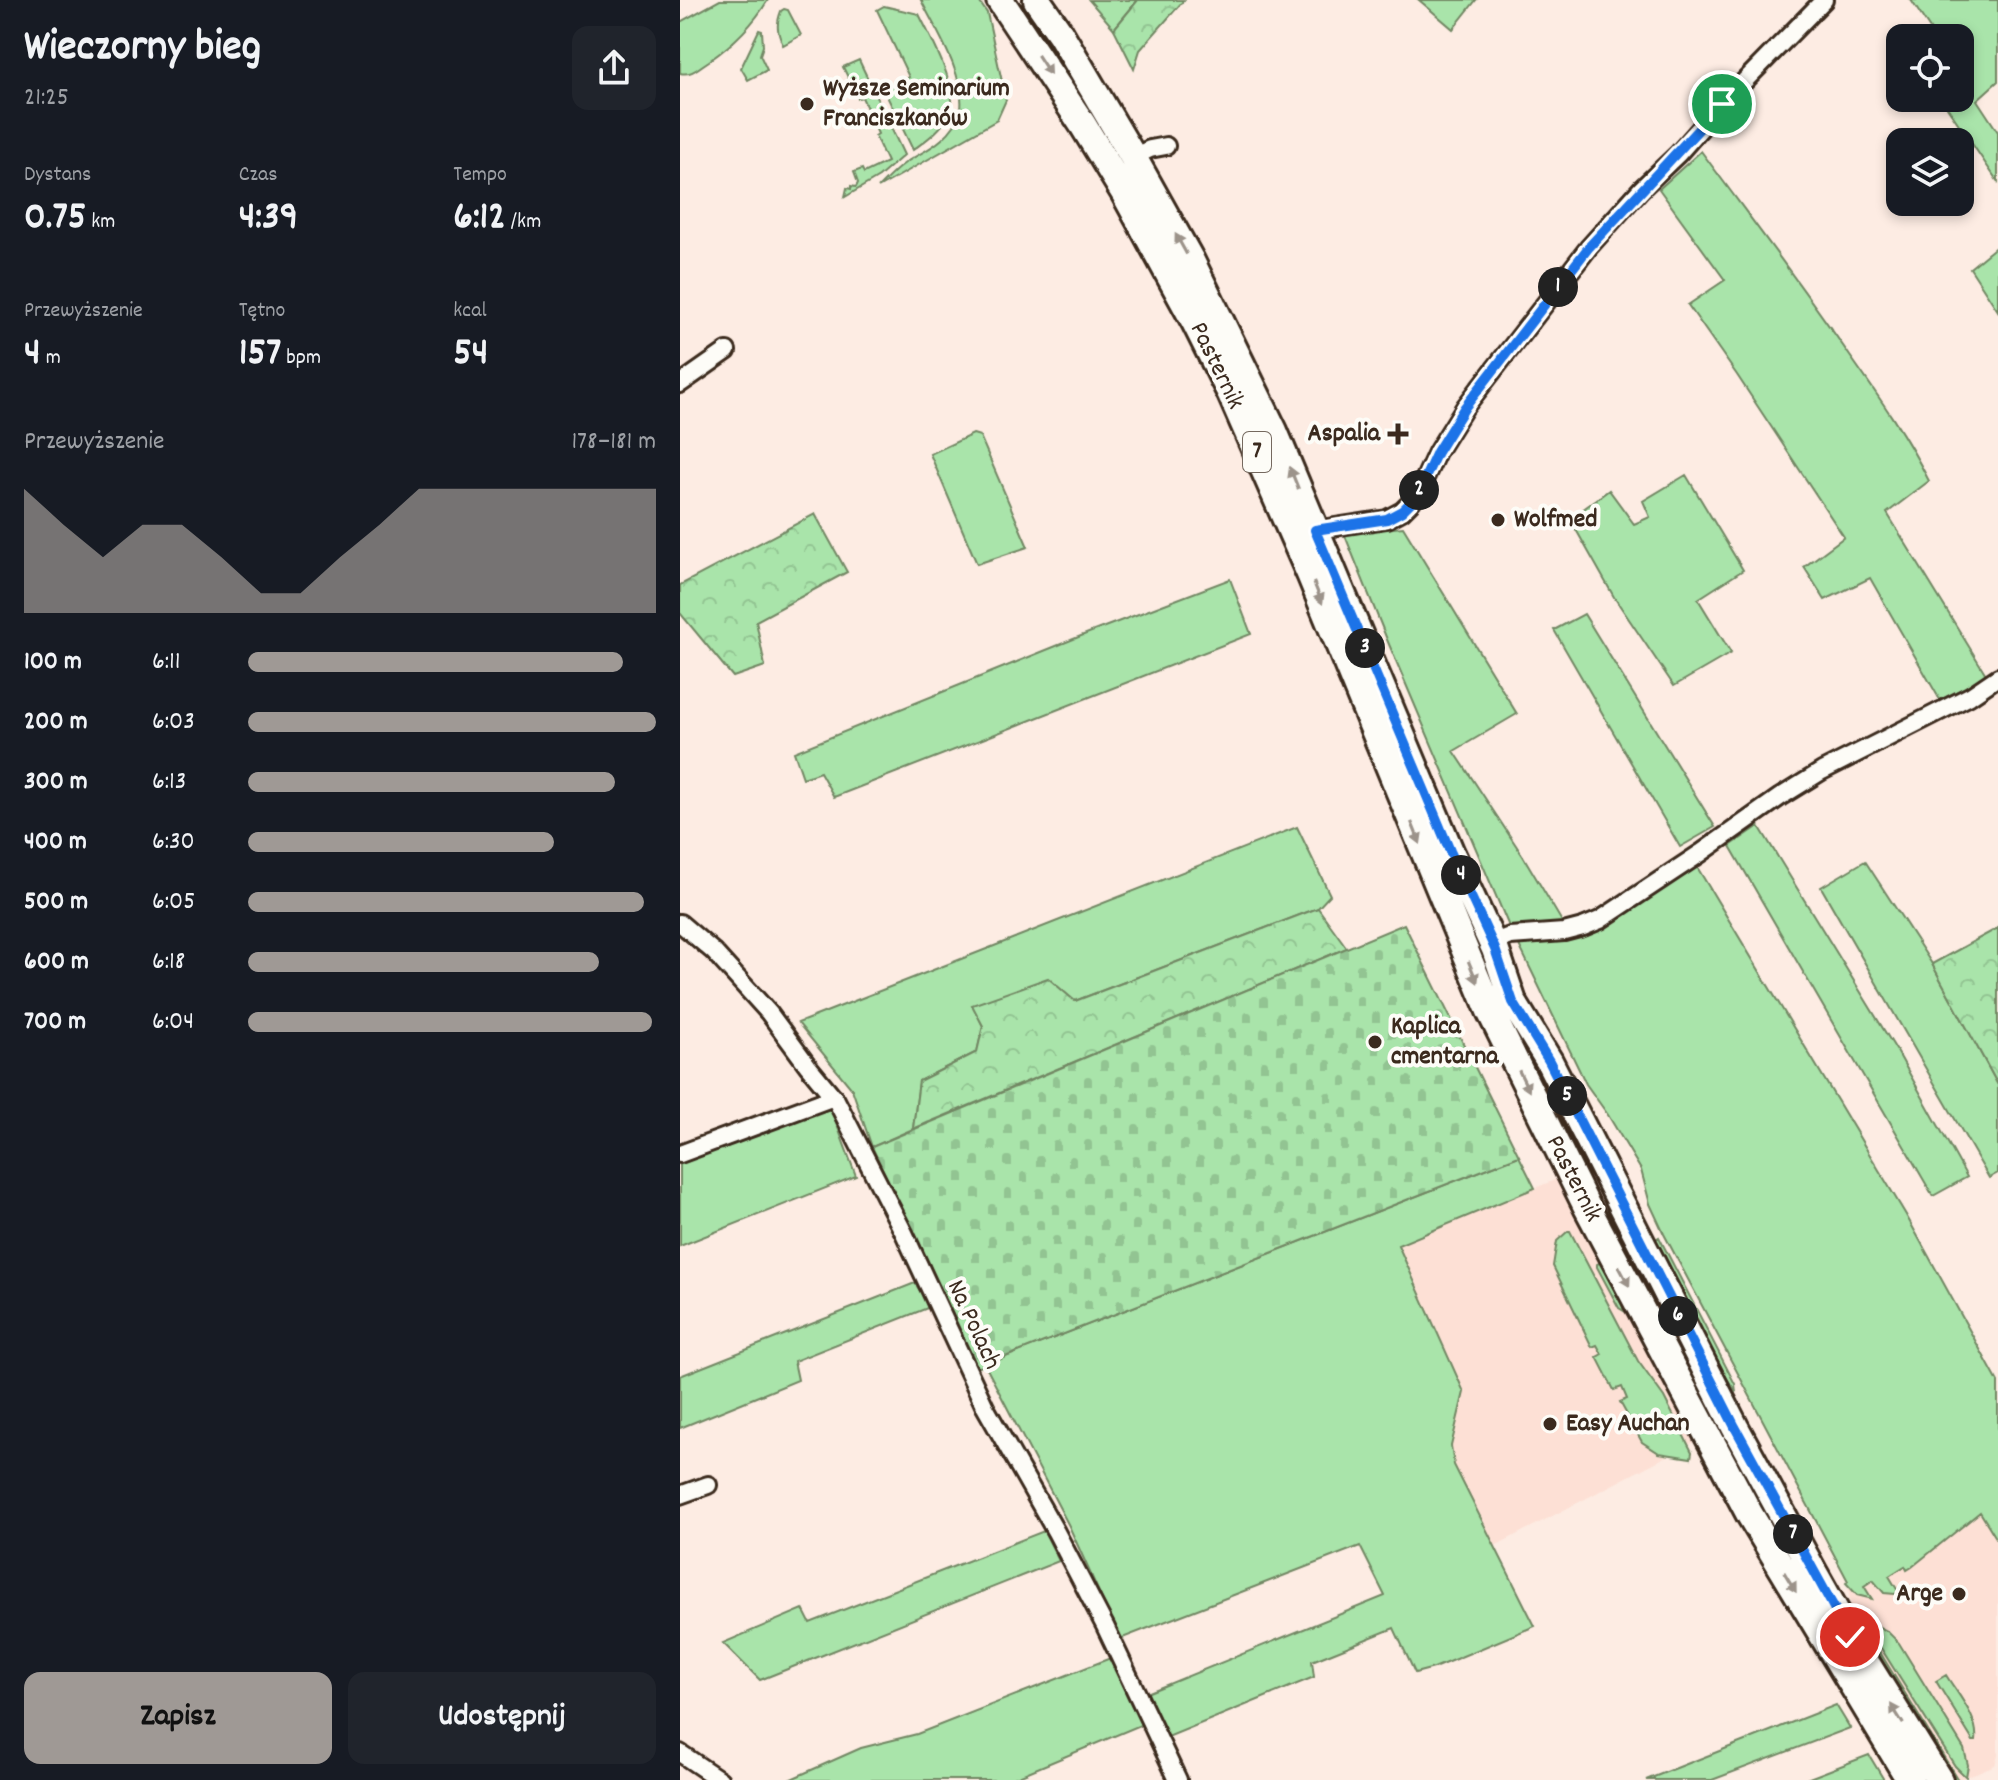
<!DOCTYPE html>
<html lang="pl">
<head>
<meta charset="utf-8">
<style>
  body { margin:0; font-family:Dekko,sans-serif; background:#20242c; color:#f1f3f6; height:100vh; display:flex; flex-direction:column; font-size:30px; white-space:nowrap }
  * { box-sizing:border-box; margin:0 }
  p { font-size:26px; color:#9ea1a6 }
  .icon { flex:none; width:44px; height:44px; fill:none; stroke:currentColor; stroke-width:2; stroke-linecap:round; stroke-linejoin:round }
  .map { position:relative; flex:1; overflow:hidden }
  .drawer { display:flex; flex-direction:column; background:#171b24; width:680px }
  .drawer>* { flex:none }
  .tools { position:absolute; left:1206px; top:24px; display:grid; gap:16px }
  .tools a { display:grid; place-items:center; width:88px; height:88px; border-radius:16px; background:#171b24; box-shadow:0 4px 12px #0003; font-size:40px }
  .pin { position:absolute; display:grid; place-items:center; width:68px; height:68px; color:#fff; margin:-34px; border:4px solid #fff; border-radius:50%; box-shadow:0 2px 8px #0007 }
  .km { position:absolute; width:40px; height:40px; margin:-20px; border-radius:50%; background:#222; color:#fff; font-size:22px; line-height:40px; text-align:center }
  .round { display:grid; place-items:center; flex:none; width:84px; height:84px; border-radius:16px; background:#20242c }
  .overview { display:flex; align-items:center; justify-content:space-between; height:136px; padding:0 24px }
  h1 { font-size:44px; font-weight:700; line-height:60px }
  .figures { display:grid; grid-template-columns:repeat(3,1fr); gap:12px; height:136px; padding:8px 24px }
  .figures div { display:grid; align-content:center }
  .figures b { font-size:40px; font-weight:700 }
  .figures small { font-size:22px; font-weight:400 }
  .figures p { font-size:22px }
  .chart { height:224px; padding:16px 24px }
  .chart p { display:flex; justify-content:space-between }
  .chart svg { width:100%; height:144px; margin-top:8px; fill:#9f9995; opacity:.7 }
  .primary-button { display:flex; gap:16px; margin-top:auto; padding:16px 24px }
  .primary-button a { flex:1; height:92px; border-radius:16px; background:#9f9995; color:#111; font-size:32px; font-weight:700; line-height:92px; text-align:center }
  .primary-button a+a { background:#20242c; color:#f1f3f6 }
  ul { padding:0 24px; list-style:none; font-size:26px }
  li { display:grid; grid-template-columns:128px 96px 1fr; align-items:center; height:60px }
  li i { height:20px; border-radius:10px; background:#9f9995 }
  main { display:flex; flex:1; min-height:0 }
  .map>svg:first-child { display:block }
</style>
</head>
<body>
<main>
<section class="drawer">
<div class="overview"><div><h1>Wieczorny bieg</h1><p>21:25</p></div><a class="round"><svg class="icon" aria-label="share" viewBox="0 0 24 24"><path d="M12 15V3M7 8l5-5 5 5M5 13v7h14v-7"/></svg></a></div>
<div class="figures">
<div><p>Dystans</p><b>0.75<small> km</small></b></div>
<div><p>Czas</p><b>4:39</b></div>
<div><p>Tempo</p><b>6:12<small> /km</small></b></div>
</div>
<div class="figures">
<div><p>Przewyższenie</p><b>4<small> m</small></b></div>
<div><p>Tętno</p><b>157<small> bpm</small></b></div>
<div><p>kcal</p><b>54</b></div>
</div>
<div class="chart"><p><span>Przewyższenie</span>178–181 m</p>
<svg viewBox="0 0 160 44" preserveAspectRatio="none"><path d="M0 44V6L10 17L20 27L30 17L40 17L50 27L60 38L70 38L80 27L90 17L100 6L110 6L120 6L130 6L140 6L150 6L160 6V44z"/></svg>
</div>
<ul>
<li><b>100 m</b>6:11<i style="width:92%"></i></li>
<li><b>200 m</b>6:03<i style="width:100%"></i></li>
<li><b>300 m</b>6:13<i style="width:90%"></i></li>
<li><b>400 m</b>6:30<i style="width:75%"></i></li>
<li><b>500 m</b>6:05<i style="width:97%"></i></li>
<li><b>600 m</b>6:18<i style="width:86%"></i></li>
<li><b>700 m</b>6:04<i style="width:99%"></i></li>
</ul>
<div class="primary-button"><a>Zapisz</a><a>Udostępnij</a></div>
</section>
<div class="map">
<svg width="1318" height="1780" viewBox="0 0 1318 1780">
  <defs>
    <pattern id="forest-crowns" width="20" height="18" patternUnits="userSpaceOnUse" patternTransform="scale(2)"><rect width="20" height="18" fill="#a9e4aa"/><path d="M2 6a3 3 0 1 1 6 0M12 15a3 3 0 1 1 6 0" fill="none" stroke="#92c492"/></pattern>
    <pattern id="cemetery-stones" width="16" height="16" patternUnits="userSpaceOnUse" patternTransform="scale(2)"><rect width="16" height="16" fill="#a9e4aa"/><path d="M2 7V4a2 2 0 0 1 4 0v3zM10 15v-3a2 2 0 0 1 4 0v3z" fill="#92c492"/></pattern>
  </defs>
  <rect width="100%" height="100%" fill="#fdece3"/>
  <filter id="ink" filterUnits="userSpaceOnUse"><feTurbulence type="fractalNoise" baseFrequency=".0125" numOctaves="2"/><feDisplacementMap in="SourceGraphic" scale="16" xChannelSelector="R" yChannelSelector="G"/><feConvolveMatrix kernelMatrix="1 2 1 2 8 2 1 2 1" color-interpolation-filters="sRGB"/></filter>
  <g filter="url(#ink)">
    <path fill="#fde0d5" d="M 877,1179 L 1018,1440 L 815,1546 L 774,1465 L 771,1446 L 783,1392 L 718,1244 Z
      M 1299,1497 L 1318,1521 L 1318,1755 L 1315,1765 L 1279,1780 L 1272,1780 L 1171,1616 L 1168,1582 Z"/>
    <path fill="#a9e4aa" stroke="#728764" stroke-width="2" d="M 40,0 L 88,0 C 73,25 52,45 29,61 C 19,67 12,76 0,73 L 0,22 Z
      M 241,0 L 298,0 L 307,13 L 326,100 L 317,120 L 198,188 C 207,179 215,170 225,163 C 237,155 251,149 262,139 C 270,132 280,120 281,109 C 285,75 256,30 241,0 Z
      M 409,0 L 458,0 L 434,29 Z
      M 739,0 L 796,0 L 773,29 Z
      M 1231,0 L 1318,0 L 1318,81 L 1297,100 L 1318,132 L 1318,182 L 1261,98 L 1280,98 L 1280,81 L 1282,79 L 1280,75 L 1280,38 L 1256,38 Z
      M 204,6 L 239,14 C 250,37 282,92 269,115 C 261,130 246,140 233,150 L 204,90 L 229,77 L 197,10 Z
      M 104,9 L 108,10 L 121,35 L 103,45 C 97,32 96,24 101,11 Z
      M 79,30 L 82,31 L 83,46 L 80,55 L 87,70 L 68,80 L 61,68 Z
      M 179,60 L 224,155 L 199,177 L 165,197 L 167,188 L 171,189 L 171,186 L 176,187 L 178,183 L 174,172 L 182,169 L 184,173 L 207,162 L 195,136 L 198,134 L 182,97 L 178,98 L 163,67 Z
      M 1021,151 C 1071,219 1122,286 1170,356 C 1199,397 1227,437 1249,481 L 1207,513 L 1307,676 L 1260,700 L 1190,578 L 1145,600 L 1124,567 L 1164,537 L 1057,375 L 1008,305 L 1045,280 L 979,189 Z
      M 1318,245 L 1318,311 L 1290,268 Z
      M 293,434 L 300,436 L 348,547 L 297,564 L 250,454 Z
      M 1006,475 L 1063,570 L 1018,599 L 1051,653 L 994,686 L 934,597 L 890,519 L 929,490 L 954,524 L 970,517 L 963,501 Z
      M 723,527 L 837,714 L 774,751 L 843,856 L 884,925 L 830,929 L 708,642 L 664,533 Z
      M 550,579 L 571,634 L 154,797 L 140,772 L 123,778 L 114,752 L 406,634 Z
      M 904,614 L 1035,827 L 1000,847 L 874,630 Z
      M 1079,826 L 1218,1053 L 1287,1177 L 1253,1196 L 1050,846 Z
      M 617,827 L 650,895 L 638,908 L 395,1001 L 293,1005 L 303,1026 L 297,1052 L 239,1081 L 233,1129 L 192,1147 L 172,1089 L 118,1023 Z
      M 1185,861 L 1252,964 L 1318,1085 L 1318,1173 L 1309,1178 L 1141,887 Z
      M 1017,867 L 1226,1215 L 1318,1382 L 1318,1541 L 1300,1512 L 1232,1567 L 1227,1570 L 1225,1566 L 1209,1576 L 1218,1591 L 1215,1594 L 1204,1593 L 1193,1580 L 1184,1586 L 1192,1599 L 1177,1595 L 1166,1583 L 1168,1581 L 984,1234 L 970,1204 L 961,1170 L 928,1115 L 906,1084 L 838,943 L 924,927 Z
      M 145,1093 L 176,1176 L 0,1246 L 0,1149 Z
      M 839,1156 L 855,1188 L 718,1245 L 784,1392 L 771,1446 L 774,1465 L 855,1626 L 754,1668 L 735,1673 L 714,1628 L 632,1661 L 634,1677 L 483,1739 L 464,1694 L 705,1596 L 680,1546 L 440,1639 L 389,1526 L 305,1365 Z
      M 888,1231 L 890,1231 L 958,1361 L 984,1397 L 1012,1452 L 1011,1458 L 979,1453 L 962,1442 L 940,1402 L 947,1399 L 942,1387 L 934,1390 L 917,1357 L 922,1354 L 917,1345 L 912,1347 L 873,1266 L 877,1241 Z
      M 979,1237 L 1055,1384 L 1056,1392 L 1039,1366 L 974,1240 Z
      M 948,1250 L 1034,1417 L 1068,1469 L 1248,1780 L 1242,1780 L 1103,1553 L 943,1252 Z
      M 925,1260 L 932,1273 L 944,1311 L 939,1308 L 917,1267 L 917,1264 Z
      M 235,1283 L 250,1307 L 114,1361 L 118,1380 L 0,1428 L 0,1376 Z
      M 364,1531 L 379,1561 L 80,1680 L 43,1643 L 123,1609 L 130,1623 Z
      M 1171,1616 L 1179,1618 L 1278,1780 L 1272,1780 Z
      M 1186,1620 L 1207,1631 L 1219,1643 L 1284,1749 L 1288,1765 L 1286,1777 L 1275,1766 L 1194,1637 Z
      M 433,1657 L 463,1724 L 329,1780 L 109,1780 L 181,1748 L 237,1734 Z
      M 1266,1675 C 1278,1695 1299,1718 1296,1741 L 1293,1741 L 1256,1681 Z
      M 1156,1705 L 1170,1728 L 1032,1780 L 966,1780 Z
      M 1189,1755 L 1204,1780 L 1124,1780 Z"/>
    <path fill="url(#forest-crowns)" stroke="#728764" stroke-width="2" d="M 458,0 L 504,0 L 460,50 L 454,69 L 434,29 Z
      M 135,514 L 167,572 L 76,621 L 85,666 L 53,677 L 0,613 L 0,585 Z
      M 638,908 L 667,948 L 233,1129 L 239,1081 L 297,1052 L 303,1026 L 292,1005 L 368,978 L 395,1001 Z
      M 1318,928 L 1318,1085 L 1252,964 Z"/>
    <path fill="url(#cemetery-stones)" stroke="#728764" stroke-width="2" d="M 724,924 L 839,1156 L 297,1368 L 192,1147 Z"/>
    <g fill="none" stroke-linecap="round" stroke-linejoin="round">
      <defs>
        <path id="minor" d="M 453,157 L 470,149 L 486,146
          M 0,384 L 47,351
          M 635,530 L 707,519 L 722,511 L 732,501 L 740,489 L 757,452 L 785,407 L 909,247 L 961,189 L 998,154 L 1042,104 L 1144,0
          M 0,923 L 34,952 L 89,1013 L 128,1066 L 156,1100 L 224,1233 L 305,1407 L 376,1532 L 425,1626 L 498,1780
          M 812,943 L 830,936 L 884,932 L 903,927 L 920,920 L 1021,853 L 1100,797 L 1142,771 L 1290,696 L 1318,677
          M 0,1154 L 154,1097
          M 0,1495 L 28,1485
          M 0,1753 L 40,1780"/>
        <path id="primary" d="M 320,0 L 403,125 L 445,194 L 515,322 L 551,394 L 630,574 L 810,1011 L 907,1207 L 1070,1515 L 1230,1780
          M 357,0 L 380,33 L 453,157 L 510,259 L 594,431 L 770,851 L 815,949 L 833,1002 L 869,1061 L 1055,1427 L 1133,1571 L 1170,1637 L 1259,1780"/>
      </defs>
      <use href="#minor" stroke="#3b2a1e" stroke-width="22"/>
      <use href="#primary" stroke="#3b2a1e" stroke-width="32"/>
      <use href="#minor" stroke="#fdfcf7" stroke-width="16"/>
      <use href="#primary" stroke="#fdfcf7" stroke-width="26"/>
    </g>
    <defs><path id="oneway-solid" d="M-6-.8H1V-3.2L6.5 0L1 3.2V.8H-6Z" transform="scale(2)"/></defs>
    <g fill="#9c938a">
      <use href="#oneway-solid" transform="translate(364 65) rotate(57)"/>
      <use href="#oneway-solid" transform="translate(501 244) rotate(-119)"/>
      <use href="#oneway-solid" transform="translate(614 478) rotate(-112)"/>
      <use href="#oneway-solid" transform="translate(638 593) rotate(68)"/>
      <use href="#oneway-solid" transform="translate(736 833) rotate(68)"/>
      <use href="#oneway-solid" transform="translate(793 972) rotate(67)"/>
      <use href="#oneway-solid" transform="translate(844 1081) rotate(64)"/>
      <use href="#oneway-solid" transform="translate(944 1276) rotate(62)"/>
      <use href="#oneway-solid" transform="translate(1110 1582) rotate(59)"/>
      <use href="#oneway-solid" transform="translate(1217 1714) rotate(-122)"/>
    </g>
  </g>
  <g fill="none" stroke-linecap="round" stroke-linejoin="round" filter="url(#ink)">
    <defs>
      <path id="route" d="M 1042,104 L 909,247 L 785,407 L 757,452 L 740,489 L 732,501 L 722,511 L 707,519 L 635,530 L 770,851 L 815,949 L 833,1002 L 869,1061 L 1055,1427 L 1170,1637"/>
    </defs>
    <use href="#route" stroke="#fff" stroke-width="16"/>
    <use href="#route" stroke="#1a73e8" stroke-width="10"/>
  </g>
  <g fill="#3b2a1e" stroke="#fdfcf7" stroke-width="3">
    <circle cx="127" cy="104" r="8"/>
    <path d="M714 422h8v8h8v8h-8v8h-8v-8h-8v-8h8z"/>
    <circle cx="818" cy="520" r="8"/>
    <circle cx="695" cy="1042" r="8"/>
    <circle cx="870" cy="1424" r="8"/>
    <circle cx="1279" cy="1594" r="8"/>
  </g>
  <g text-anchor="middle" dominant-baseline="central" stroke-width="8" stroke-linejoin="round" paint-order="stroke">
    <rect fill="#fdfcf7" stroke="#75695f" stroke-width="2" x="563" y="432" width="28" height="40" rx="6"/>
    <g font-size="24" font-weight="bold" fill="#3b2a1e">
      <text x="577" y="452">7</text>
    </g>
    <g font-size="26" font-weight="bold" fill="#3b2a1e" stroke="#fdfcf7" text-anchor="start">
      <text x="143" y="89">Wyższe Seminarium<tspan x="143" dy="30">Franciszkanów</tspan></text>
      <text x="700" y="434" text-anchor="end">Aspalia</text>
      <text x="834" y="520">Wolfmed</text>
      <text x="711" y="1027">Kaplica<tspan x="711" dy="30">cmentarna</tspan></text>
      <text x="886" y="1424">Easy Auchan</text>
      <text x="1263" y="1594" text-anchor="end">Arge</text>
    </g>
    <g font-size="26" fill="#3b2a1e" stroke="#fdfcf7">
      <text transform="translate(536 366) rotate(64)">Pasternik</text>
      <text transform="translate(893 1179) rotate(63)">Pasternik</text>
      <text transform="translate(293 1325) rotate(65)">Na Polach</text>
    </g>
  </g>
</svg>
<div class="tools">
<a><svg class="icon" aria-label="locate" viewBox="0 0 24 24"><circle cx="12" cy="12" r="6"/><path d="M12 2v4M12 18v4M2 12h4M18 12h4"/></svg></a>
<a><svg class="icon" aria-label="layers" viewBox="0 0 24 24"><path d="M12 4l9 5-9 5-9-5zM3 14l9 5 9-5"/></svg></a>
</div>
<div class="pin" style="left:1042px;top:104px;background:#1e9e55"><svg class="icon" aria-label="arrive" viewBox="0 0 24 24"><path d="M6 21V4h12l-3 4 3 4H6"/></svg></div>
<div class="pin" style="left:1170px;top:1637px;background:#d93025"><svg class="icon" aria-label="check" viewBox="0 0 24 24"><path d="M5 12l5 5 9-10"/></svg></div>
<b class="km" style="left:878px;top:287px">1</b>
<b class="km" style="left:739px;top:490px">2</b>
<b class="km" style="left:685px;top:648px">3</b>
<b class="km" style="left:781px;top:875px">4</b>
<b class="km" style="left:887px;top:1096px">5</b>
<b class="km" style="left:998px;top:1316px">6</b>
<b class="km" style="left:1113px;top:1534px">7</b>
</div>
</main>
</body>
</html>
